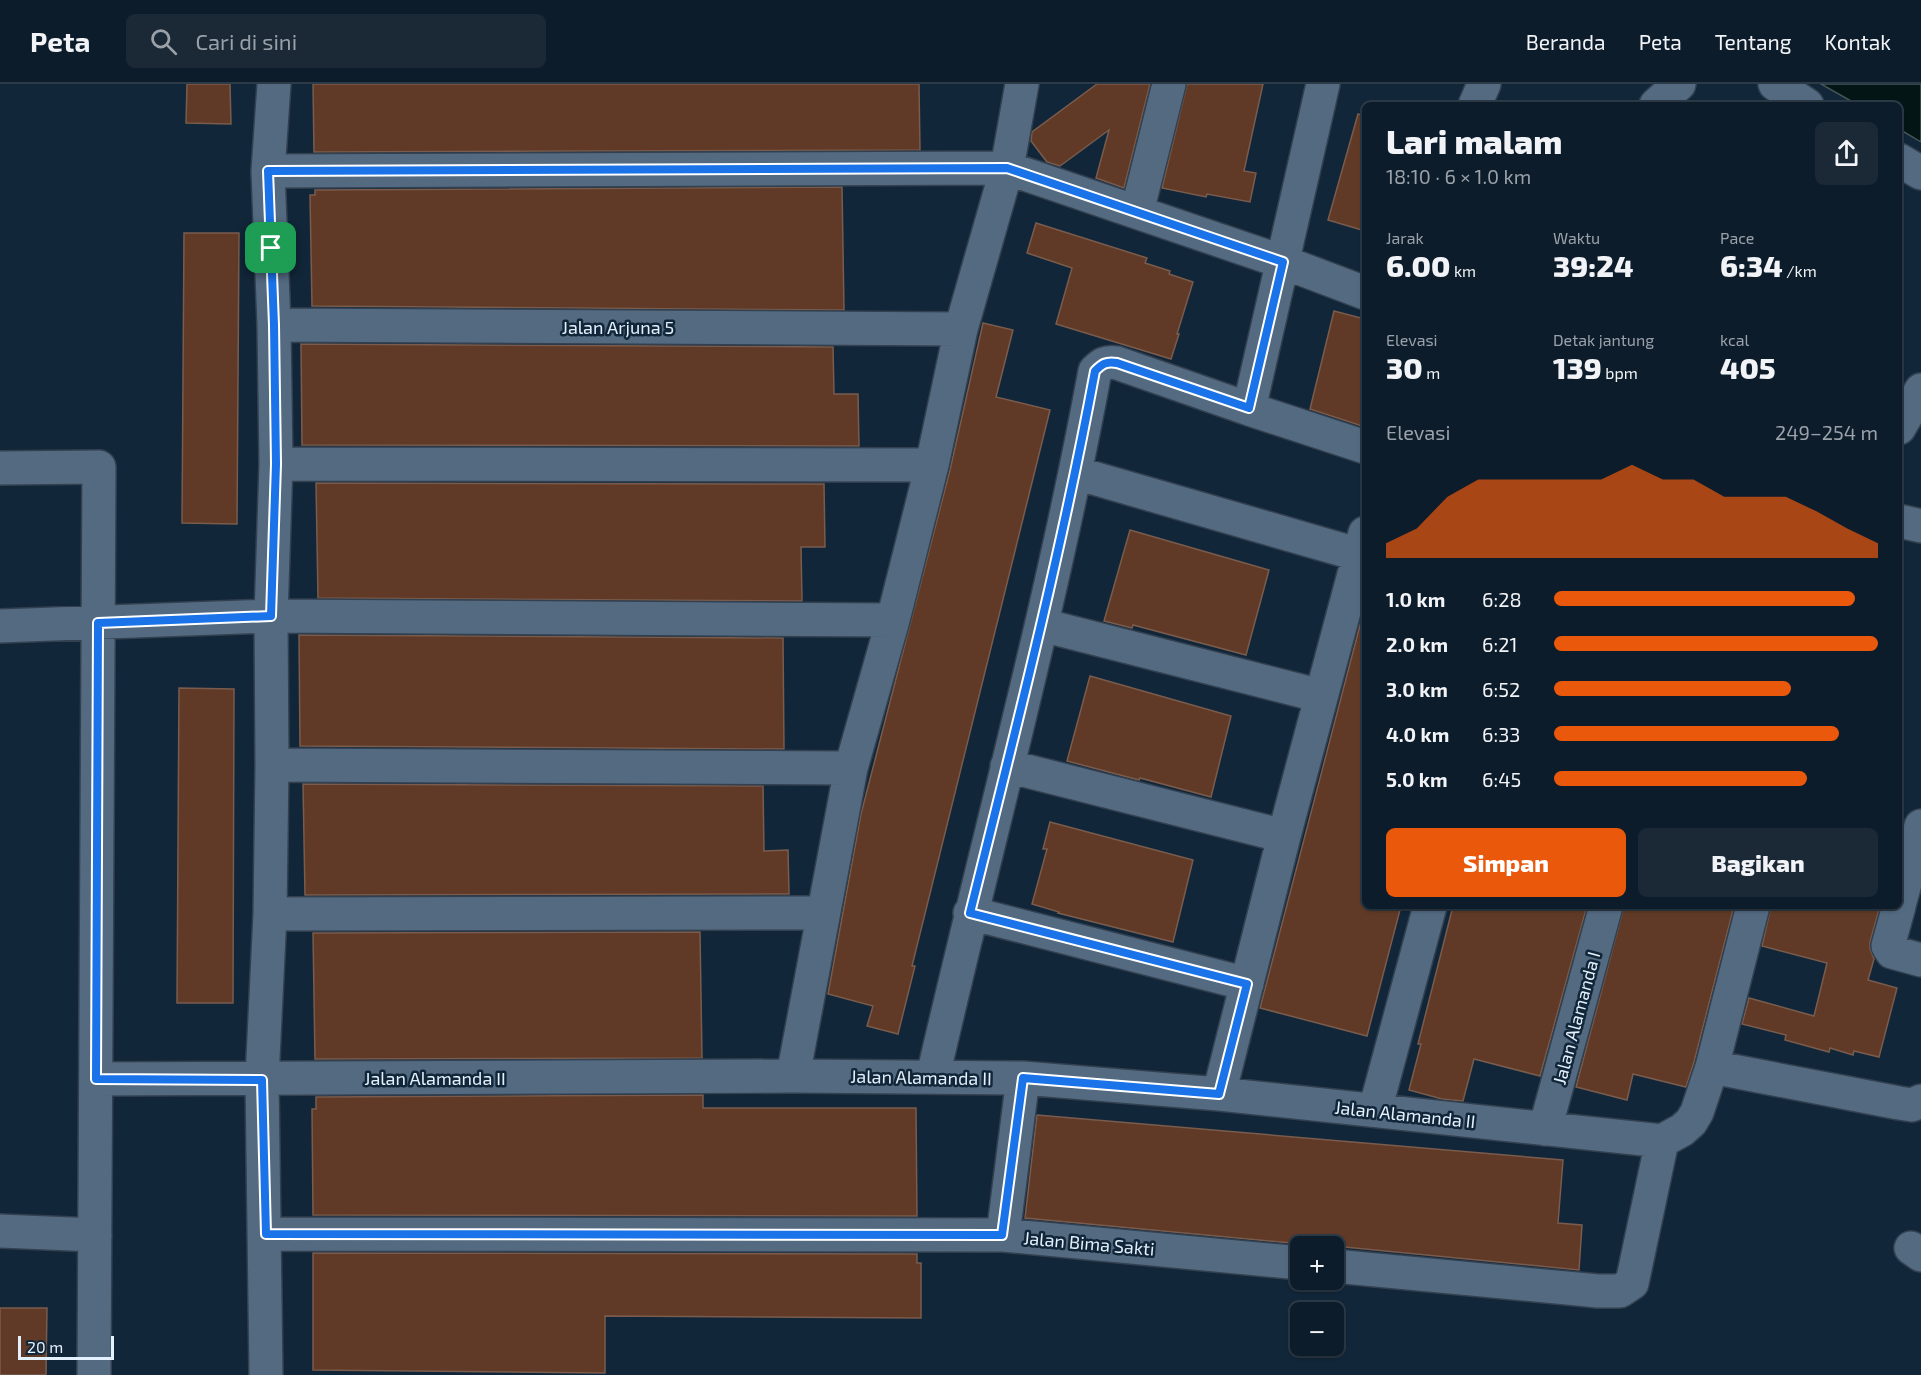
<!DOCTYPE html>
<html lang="id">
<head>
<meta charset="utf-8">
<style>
  body { margin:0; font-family:"Exo 2",sans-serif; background:#1b2937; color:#f1f3f6; height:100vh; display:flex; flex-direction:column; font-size:22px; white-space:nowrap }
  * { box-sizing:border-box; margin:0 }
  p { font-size:20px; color:#9aa1a9 }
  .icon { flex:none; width:33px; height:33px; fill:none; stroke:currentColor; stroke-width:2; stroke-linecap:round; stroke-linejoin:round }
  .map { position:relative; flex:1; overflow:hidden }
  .sheet { position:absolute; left:1362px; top:18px; width:540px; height:807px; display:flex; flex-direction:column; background:#0d1c2b; border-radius:9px; box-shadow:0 2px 4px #0004,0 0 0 2px #2d3a47 }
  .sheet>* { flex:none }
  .buttons { position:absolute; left:1290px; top:1152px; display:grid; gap:12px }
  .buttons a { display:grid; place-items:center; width:54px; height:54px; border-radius:9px; background:#0d1c2b; box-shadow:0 2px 4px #0004,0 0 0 2px #2d3a47; font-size:30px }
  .scale { position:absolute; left:18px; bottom:15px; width:96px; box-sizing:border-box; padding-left:6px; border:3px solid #e3f0fd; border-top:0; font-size:16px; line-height:21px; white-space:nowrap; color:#e3f0fd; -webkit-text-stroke:4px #112639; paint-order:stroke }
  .pin { position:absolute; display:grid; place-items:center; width:51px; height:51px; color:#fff; margin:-26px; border-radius:12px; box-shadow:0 3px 9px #0006 }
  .round { display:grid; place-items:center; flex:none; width:63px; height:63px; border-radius:9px; background:#1b2937 }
  .headline { display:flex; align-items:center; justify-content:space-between; height:102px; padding:0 24px }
  h1 { font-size:33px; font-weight:800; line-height:45px }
  .figures { display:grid; grid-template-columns:repeat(3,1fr); gap:9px; height:102px; padding:6px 24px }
  .figures div { display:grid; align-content:center }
  .figures b { font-size:30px; font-weight:800 }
  .figures small { font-size:16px; font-weight:400 }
  .figures p { font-size:16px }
  .chart { height:168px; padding:12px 24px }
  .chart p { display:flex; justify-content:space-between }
  .chart svg { width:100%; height:108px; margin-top:6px; fill:#ea580c; opacity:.7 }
  .button { display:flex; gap:12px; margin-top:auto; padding:12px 24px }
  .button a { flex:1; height:69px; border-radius:9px; background:#ea580c; color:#fff; font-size:24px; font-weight:800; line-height:69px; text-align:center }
  .button a+a { background:#1b2937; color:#f1f3f6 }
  ul { padding:0 24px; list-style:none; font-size:20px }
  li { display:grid; grid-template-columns:96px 72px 1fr; align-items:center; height:45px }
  li i { height:15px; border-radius:8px; background:#ea580c }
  header { display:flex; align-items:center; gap:36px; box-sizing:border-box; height:84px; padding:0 30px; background:#0d1c2b; border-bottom:2px solid #2d3a47 }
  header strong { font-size:28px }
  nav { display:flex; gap:33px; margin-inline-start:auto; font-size:21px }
  .search { width:420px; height:54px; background:#1b2937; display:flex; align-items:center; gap:15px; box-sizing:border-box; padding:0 21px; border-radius:9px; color:#9aa1a9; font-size:22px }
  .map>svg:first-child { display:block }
</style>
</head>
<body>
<header>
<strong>Peta</strong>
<div class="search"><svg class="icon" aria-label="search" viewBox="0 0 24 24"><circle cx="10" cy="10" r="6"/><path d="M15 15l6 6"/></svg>Cari di sini</div>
<nav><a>Beranda</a><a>Peta</a><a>Tentang</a><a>Kontak</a></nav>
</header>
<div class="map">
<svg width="1921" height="1291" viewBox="0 0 1921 1291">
  <rect width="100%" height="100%" fill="#112639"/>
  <path fill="#031515" stroke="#46575b" stroke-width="1.5" d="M 1821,0 L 1921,0 L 1921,58 L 1899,45 L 1899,21 L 1858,21 Z"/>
  <path fill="#603a26" stroke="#795c4d" stroke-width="1.5" d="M 187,0 L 230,0 L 231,40 L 186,39 Z
    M 313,0 L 919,0 L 920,66 L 314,68 Z
    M 1097,0 L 1150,0 L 1124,104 L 1096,94 L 1109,46 L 1060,82 L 1047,78 L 1031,57 L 1032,48 Z
    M 1187,0 L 1263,0 L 1244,87 L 1256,89 L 1250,118 L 1207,110 L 1206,113 L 1162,104 Z
    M 1358,30 L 1365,32 L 1365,147 L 1328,136 Z
    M 842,103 L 844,226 L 312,222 L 310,111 L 315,111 L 315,106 Z
    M 1036,139 L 1147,174 L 1145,179 L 1170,187 L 1169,190 L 1193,198 L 1177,250 L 1179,250 L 1171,275 L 1056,240 L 1072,184 L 1027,169 Z
    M 184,149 L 239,149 L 237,440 L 182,439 Z
    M 1334,227 L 1365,235 L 1365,343 L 1310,325 Z
    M 983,239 L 1013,246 L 996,313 L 1050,326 L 912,882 L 915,882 L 898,950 L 867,942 L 873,922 L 828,910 L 861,730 L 950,386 Z
    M 301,260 L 833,263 L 834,310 L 858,310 L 859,362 L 302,361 Z
    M 316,399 L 824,400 L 825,463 L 801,463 L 802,517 L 318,514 Z
    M 1130,446 L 1269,486 L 1246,571 L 1133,541 L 1132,544 L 1104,537 Z
    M 1365,522 L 1365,822 L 1401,822 L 1367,952 L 1260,924 Z
    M 299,551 L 783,554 L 784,665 L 300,662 Z
    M 1090,592 L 1231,632 L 1211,713 L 1140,694 L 1139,696 L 1067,677 Z
    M 179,604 L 234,605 L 233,919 L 177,919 Z
    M 303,700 L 763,702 L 764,767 L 788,766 L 789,810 L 305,811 Z
    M 1050,738 L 1193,776 L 1173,858 L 1058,829 L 1059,828 L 1032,820 L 1047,765 L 1043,765 Z
    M 1453,822 L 1587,822 L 1540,992 L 1474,975 L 1463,1017 L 1442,1015 L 1409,1006 L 1421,960 L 1418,960 Z
    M 1624,822 L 1734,822 L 1694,978 L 1686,1003 L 1633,990 L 1627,1016 L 1576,1003 Z
    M 1771,822 L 1880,822 L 1870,858 L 1870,865 L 1874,875 L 1868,896 L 1897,904 L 1879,973 L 1854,967 L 1853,971 L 1830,964 L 1829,968 L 1785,956 L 1786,951 L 1742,940 L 1749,914 L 1814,932 L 1827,879 L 1762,862 Z
    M 700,848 L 702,974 L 315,975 L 313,849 Z
    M 703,1011 L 703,1024 L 916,1024 L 917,1132 L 313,1131 L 312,1025 L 316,1025 L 316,1013 Z
    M 1037,1031 L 1563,1076 L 1558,1139 L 1582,1141 L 1579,1186 L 1334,1162 L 1308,1162 L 1302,1160 L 1025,1134 Z
    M 313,1169 L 917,1170 L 917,1179 L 921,1179 L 921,1234 L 605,1232 L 605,1289 L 313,1286 Z
    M 0,1224 L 47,1224 L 46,1291 L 0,1291 Z"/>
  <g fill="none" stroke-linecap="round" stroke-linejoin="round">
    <defs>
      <path id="street" d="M 1775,0 L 1807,21
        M 1475,21 L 1484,0
        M 1656,21 L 1679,0
        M 1899,76 L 1921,89
        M 268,87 L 1007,84 L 1283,178 L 1365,209
        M 1137,128 L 1169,0
        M 274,241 L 961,245
        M 1249,325 L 1365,363
        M 1899,344 L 1921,306
        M 276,380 L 932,381
        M 0,384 L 99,383 L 94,1291
        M 1076,389 L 1360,471
        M 1899,437 L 1921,442
        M 1042,541 L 1321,612
        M 0,542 L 271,532 L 893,536
        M 272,681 L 851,684
        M 1007,682 L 1284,752
        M 1899,821 L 1921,742
        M 1899,822 L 1888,862 L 1892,868 L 1921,876
        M 970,829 L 1247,900
        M 270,830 L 823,829
        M 1712,983 L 1899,1019 L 1912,1021 L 1921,1017
        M 793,992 L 851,684 L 893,536 L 932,381 L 961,245 L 1007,84 L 1022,0
        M 933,992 C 987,757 1051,525 1095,287 C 1102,280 1106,277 1117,279 L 1249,325 L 1323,0
        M 96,995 L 793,992 L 1023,994 L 1219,1010 L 1662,1057 L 1682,1046 L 1691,1038 L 1697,1028 L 1712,983 L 1753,822
        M 1219,1010 L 1284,752 L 1365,449
        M 1375,1026 L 1430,822
        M 1545,1045 L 1606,822
        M 0,1147 L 95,1151
        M 265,1150 L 1003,1151 L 1300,1179
        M 1003,1151 L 1023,994
        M 1911,1164 L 1921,1171
        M 1334,1182 L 1598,1207 L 1620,1207 L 1632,1199 L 1662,1057
        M 266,1291 L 262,995 L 270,830 L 272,681 L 271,532 L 276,380 L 274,241 L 268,87 L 274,0"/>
    </defs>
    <use href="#street" stroke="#324050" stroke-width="36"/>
    <use href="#street" stroke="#536a80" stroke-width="33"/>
  </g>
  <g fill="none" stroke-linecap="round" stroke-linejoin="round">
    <defs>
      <path id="route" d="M 1007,84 L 1283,178 L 1249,324 L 1117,279 C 1106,277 1102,280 1095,287 C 1061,470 1015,649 970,829 L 1247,900 L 1219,1010 L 1023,994 L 1002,1151 L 266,1150 L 262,996 L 96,995 L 98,539 L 271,532 L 276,380 L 274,241 L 268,87 Z"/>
    </defs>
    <use href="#route" stroke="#fff" stroke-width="12"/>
    <use href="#route" stroke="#1a73e8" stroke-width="8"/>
  </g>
  <g text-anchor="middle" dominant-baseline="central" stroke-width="5" stroke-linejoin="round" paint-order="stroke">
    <g font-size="18" fill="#e3f0fd" stroke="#112639">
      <text x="618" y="243">Jalan Arjuna 5</text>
      <text transform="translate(1576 934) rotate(-75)">Jalan Alamanda I</text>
      <text transform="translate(921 993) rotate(1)">Jalan Alamanda II</text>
      <text x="435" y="994">Jalan Alamanda II</text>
      <text transform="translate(1405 1030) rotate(6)">Jalan Alamanda II</text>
      <text transform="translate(1089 1159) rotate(5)">Jalan Bima Sakti</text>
    </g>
  </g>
</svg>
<div class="buttons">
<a>+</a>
<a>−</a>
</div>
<div class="scale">20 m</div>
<div class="pin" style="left:271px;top:164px;background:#1e9e55"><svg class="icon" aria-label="arrive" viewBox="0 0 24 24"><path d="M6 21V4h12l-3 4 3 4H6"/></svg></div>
<section class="sheet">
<div class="headline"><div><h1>Lari malam</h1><p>18:10 · 6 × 1.0 km</p></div><a class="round"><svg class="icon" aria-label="share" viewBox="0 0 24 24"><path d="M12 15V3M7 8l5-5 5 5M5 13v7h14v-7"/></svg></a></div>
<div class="figures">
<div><p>Jarak</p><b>6.00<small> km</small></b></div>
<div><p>Waktu</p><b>39:24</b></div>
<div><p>Pace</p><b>6:34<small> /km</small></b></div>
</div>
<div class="figures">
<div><p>Elevasi</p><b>30<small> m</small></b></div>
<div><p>Detak jantung</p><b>139<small> bpm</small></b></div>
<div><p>kcal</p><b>405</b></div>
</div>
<div class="chart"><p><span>Elevasi</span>249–254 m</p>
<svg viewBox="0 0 160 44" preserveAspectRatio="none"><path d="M0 44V38L10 32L20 19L30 12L40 12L50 12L60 12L70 12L80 6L90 12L100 12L110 19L120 19L130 19L140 25L150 32L160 38V44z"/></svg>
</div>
<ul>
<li><b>1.0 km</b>6:28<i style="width:93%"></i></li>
<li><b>2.0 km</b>6:21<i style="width:100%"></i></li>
<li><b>3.0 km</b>6:52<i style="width:73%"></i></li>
<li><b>4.0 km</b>6:33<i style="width:88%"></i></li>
<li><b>5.0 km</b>6:45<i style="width:78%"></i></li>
</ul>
<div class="button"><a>Simpan</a><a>Bagikan</a></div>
</section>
</div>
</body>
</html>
